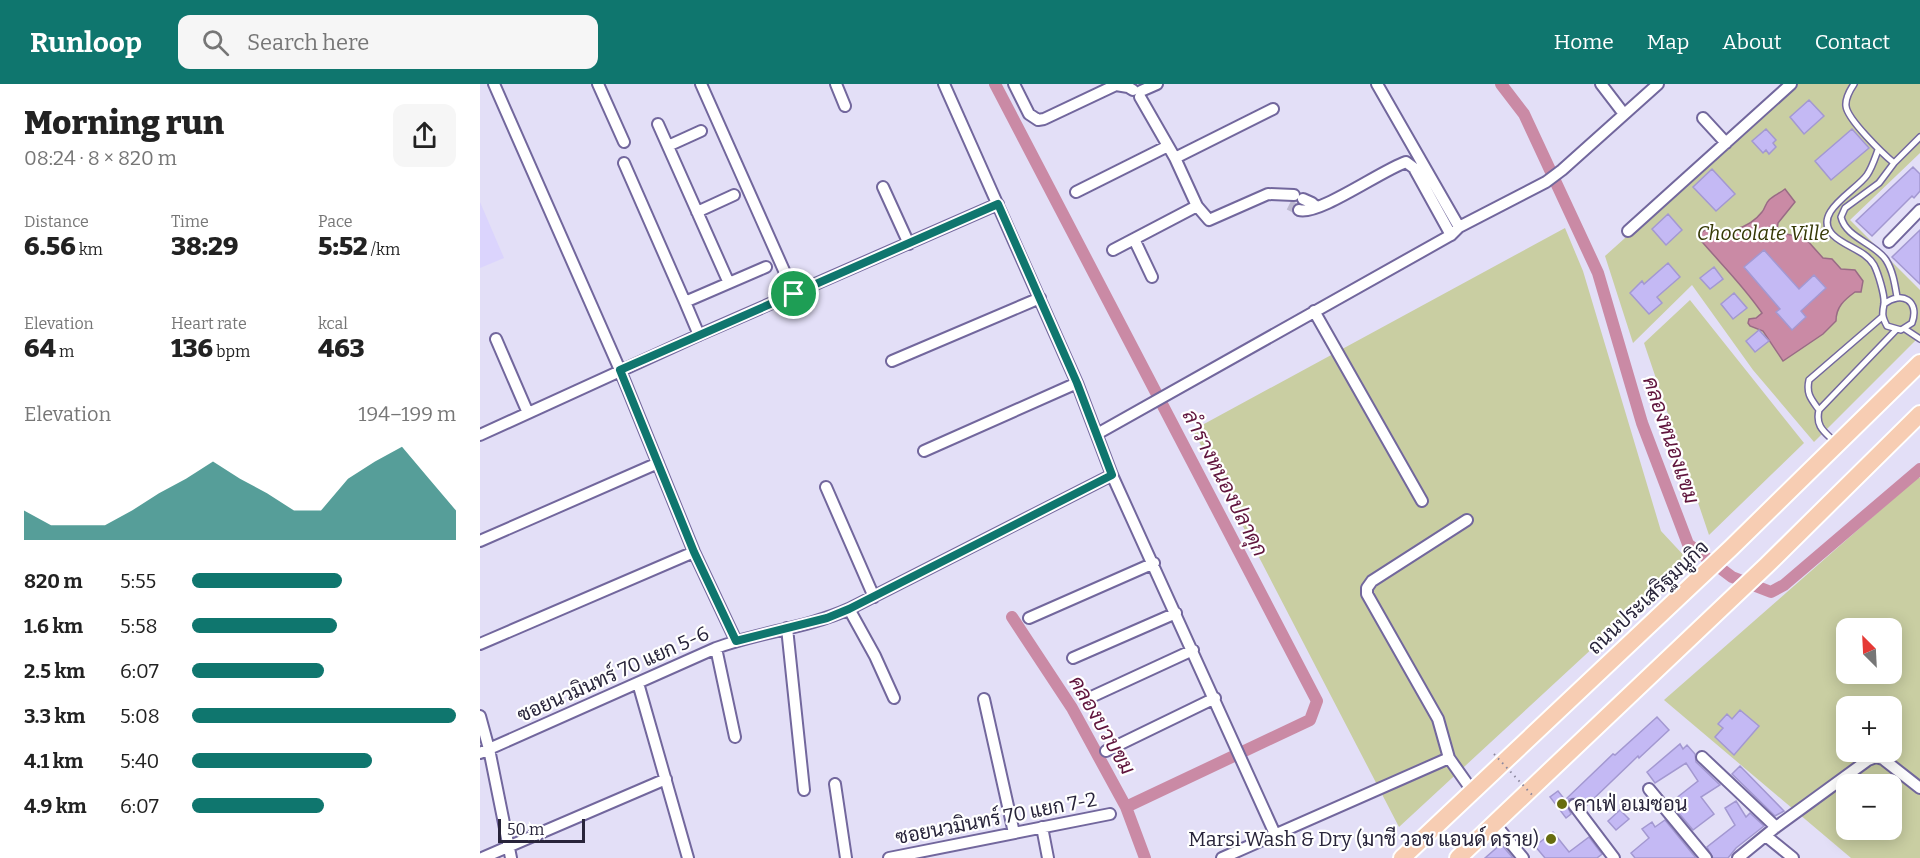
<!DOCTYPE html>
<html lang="en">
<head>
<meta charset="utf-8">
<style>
  body { margin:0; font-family:Bitter,Sarabun,serif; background:#f6f6f6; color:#222; height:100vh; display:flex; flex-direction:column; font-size:22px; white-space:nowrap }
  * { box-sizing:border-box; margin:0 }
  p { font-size:20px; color:#767676 }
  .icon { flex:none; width:33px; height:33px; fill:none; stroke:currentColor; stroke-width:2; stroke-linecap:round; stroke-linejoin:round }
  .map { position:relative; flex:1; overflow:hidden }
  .details { display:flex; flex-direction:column; background:#fff; width:480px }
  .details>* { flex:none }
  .needle { width:39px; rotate:336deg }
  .buttons { position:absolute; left:1356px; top:534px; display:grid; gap:12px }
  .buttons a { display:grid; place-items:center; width:66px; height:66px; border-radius:12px; background:#fff; box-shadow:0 3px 15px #0003; font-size:30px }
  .scale { position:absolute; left:18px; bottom:15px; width:87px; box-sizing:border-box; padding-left:6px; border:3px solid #28243a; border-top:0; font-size:16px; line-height:21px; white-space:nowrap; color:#28243a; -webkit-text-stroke:4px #fff; paint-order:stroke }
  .pin { position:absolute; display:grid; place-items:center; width:51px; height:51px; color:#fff; margin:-26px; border:3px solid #fff; border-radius:50%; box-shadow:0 2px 6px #0007 }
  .round { display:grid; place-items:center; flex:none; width:63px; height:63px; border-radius:12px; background:#f6f6f6 }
  .headline { display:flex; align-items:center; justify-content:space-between; height:102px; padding:0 24px }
  h1 { font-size:33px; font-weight:800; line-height:45px }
  .metrics { display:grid; grid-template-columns:repeat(3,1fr); gap:9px; height:102px; padding:6px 24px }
  .metrics div { display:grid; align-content:center }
  .metrics b { font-size:26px; font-weight:800 }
  .metrics small { font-size:16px; font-weight:400 }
  .metrics p { font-size:16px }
  .chart { height:168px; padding:12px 24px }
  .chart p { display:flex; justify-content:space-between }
  .chart svg { width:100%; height:108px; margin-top:6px; fill:#0f766e; opacity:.7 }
  ul { padding:0 24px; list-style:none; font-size:20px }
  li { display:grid; grid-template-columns:96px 72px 1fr; align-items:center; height:45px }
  li i { height:15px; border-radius:8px; background:#0f766e }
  header { display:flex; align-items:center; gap:36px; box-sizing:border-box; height:84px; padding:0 30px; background:#0f766e; color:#fff }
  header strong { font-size:28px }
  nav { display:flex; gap:33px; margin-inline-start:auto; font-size:21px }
  .search { width:420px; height:54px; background:#f6f6f6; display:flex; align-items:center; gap:15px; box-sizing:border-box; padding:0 21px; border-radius:12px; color:#767676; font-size:22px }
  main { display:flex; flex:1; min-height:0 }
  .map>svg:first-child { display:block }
</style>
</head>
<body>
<header>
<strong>Runloop</strong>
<div class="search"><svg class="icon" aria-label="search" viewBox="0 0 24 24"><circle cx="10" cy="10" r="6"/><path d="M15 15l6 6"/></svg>Search here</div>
<nav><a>Home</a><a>Map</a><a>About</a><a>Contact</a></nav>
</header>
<main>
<section class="details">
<div class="headline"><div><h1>Morning run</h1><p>08:24 · 8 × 820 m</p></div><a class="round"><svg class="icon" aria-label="share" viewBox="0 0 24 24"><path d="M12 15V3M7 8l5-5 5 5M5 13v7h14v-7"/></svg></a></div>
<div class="metrics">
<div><p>Distance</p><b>6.56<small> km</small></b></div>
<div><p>Time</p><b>38:29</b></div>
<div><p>Pace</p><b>5:52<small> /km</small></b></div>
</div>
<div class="metrics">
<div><p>Elevation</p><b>64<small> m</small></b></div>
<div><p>Heart rate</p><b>136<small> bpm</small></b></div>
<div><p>kcal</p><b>463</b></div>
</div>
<div class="chart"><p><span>Elevation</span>194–199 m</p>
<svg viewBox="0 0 160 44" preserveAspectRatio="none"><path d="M0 44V32L10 38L20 38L30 38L40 32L50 25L60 19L70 12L80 19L90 25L100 32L110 32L120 19L130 12L140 6L150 19L160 32V44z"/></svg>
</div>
<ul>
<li><b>820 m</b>5:55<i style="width:57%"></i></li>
<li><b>1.6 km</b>5:58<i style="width:55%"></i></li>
<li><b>2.5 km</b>6:07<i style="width:50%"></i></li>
<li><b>3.3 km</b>5:08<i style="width:100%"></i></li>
<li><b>4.1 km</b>5:40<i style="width:68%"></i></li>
<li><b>4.9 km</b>6:07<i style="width:50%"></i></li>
</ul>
</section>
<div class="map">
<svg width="1440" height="774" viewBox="0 0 1440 774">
  <rect width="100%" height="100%" fill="#e3dff7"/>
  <path fill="#dbd4fd" d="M 0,118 L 24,174 L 0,184 Z"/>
  <path fill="#c9cea2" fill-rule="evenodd" d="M 1316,0 L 1440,0 L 1440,69 L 1370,136 L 1440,206 L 1440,252 L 1334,358 L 1273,286 L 1212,201 L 1153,259 L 1125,172 Z
    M 1085,144 L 1103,187 L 1181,447 L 1208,476 L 919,743 L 713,346 Z
    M 1210,216 L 1324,359 L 1229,451 L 1164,259 Z
    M 1438,393 L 1440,394 L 1440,774 L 1371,774 L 1184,616 ZM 1366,544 L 1412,544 L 1412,590 L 1366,590 ZM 1366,622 L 1412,622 L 1412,668 L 1366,668 ZM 1366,700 L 1412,700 L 1412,746 L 1366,746 Z"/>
  <path fill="#ca8aa5" stroke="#996b85" stroke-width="1.5" d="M 1305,105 L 1315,118 L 1298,139 L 1297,148 L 1325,154 L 1343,174 L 1352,175 L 1361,185 L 1375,186 L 1383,197 L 1381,208 L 1375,208 C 1364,216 1356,223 1356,237 L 1343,250 L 1303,277 L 1283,247 L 1270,242 L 1268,239 L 1269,235 L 1276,234 L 1282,229 C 1263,201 1239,178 1217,152 L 1225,146 C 1244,151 1269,145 1282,128 C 1285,125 1285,120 1289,116 C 1293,112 1300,109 1305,105 Z"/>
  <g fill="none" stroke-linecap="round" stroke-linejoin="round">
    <path stroke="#ca8aa5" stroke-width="12" d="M 515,0 L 837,617 L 830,636 L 646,723
      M 1021,0 L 1044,30 L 1118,189 L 1162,339 L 1208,460 L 1252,493 L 1291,508 L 1304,501 L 1440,385
      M 532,533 L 592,624 L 646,723 L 665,774"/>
  </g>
  <path fill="#c4b9f4" stroke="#a398d1" stroke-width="1.5" d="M 1329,16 L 1344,32 L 1324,50 L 1310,33 Z
    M 1286,45 L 1296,56 L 1293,59 L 1296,63 L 1289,70 L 1286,66 L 1283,69 L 1272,57 Z
    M 1372,45 L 1389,64 L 1351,96 L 1335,77 Z
    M 1433,83 L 1440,90 L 1440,107 L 1434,114 L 1432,112 L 1392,152 L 1376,137 Z
    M 1232,85 L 1255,110 L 1236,127 L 1213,103 Z
    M 1188,130 L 1202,146 L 1186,161 L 1172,145 Z
    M 1440,146 L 1440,200 L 1412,173 Z
    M 1284,166 L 1319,205 L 1334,191 L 1346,204 L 1321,227 L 1326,233 L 1312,246 L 1296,228 L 1300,225 L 1264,183 Z
    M 1188,179 L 1200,193 L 1177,213 L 1182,219 L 1169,230 L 1150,209 L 1162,197 L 1164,200 Z
    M 1234,183 L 1243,195 L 1230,205 L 1220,194 Z
    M 1254,209 L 1267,224 L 1253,235 L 1241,220 Z
    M 1279,246 L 1289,257 L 1275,268 L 1266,257 Z
    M 1260,626 L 1279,642 L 1254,671 L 1235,653 L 1243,644 L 1238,640 L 1247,630 L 1252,635 Z
    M 1177,633 L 1189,646 L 1159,674 L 1158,672 L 1105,723 L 1097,714 L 1089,715 L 1087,722 L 1091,730 L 1086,734 L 1070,713 L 1078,707 L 1085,716 L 1133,670 L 1135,671 Z
    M 1200,660 L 1203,665 L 1207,661 L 1215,670 L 1216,678 L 1240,701 L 1221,713 L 1234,730 L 1213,746 L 1197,727 L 1202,723 L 1195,715 L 1218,697 L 1206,679 L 1175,699 L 1167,688 Z
    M 1260,682 L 1304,727 L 1295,732 L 1252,690 Z
    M 1256,717 L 1266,733 L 1270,729 L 1284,742 L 1256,764 L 1248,774 L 1233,774 L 1227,763 L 1255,741 L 1245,724 Z
    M 1140,726 L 1149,735 L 1136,746 L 1128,737 Z
    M 1185,736 L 1216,774 L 1155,774 L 1151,769 L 1169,754 L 1162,745 L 1172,738 L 1175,743 Z
    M 1073,748 L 1089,768 L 1109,753 L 1122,770 L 1117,774 L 1065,774 L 1055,762 Z
    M 1021,760 L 1033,774 L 1005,774 Z"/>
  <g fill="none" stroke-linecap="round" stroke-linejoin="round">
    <path stroke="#bebad1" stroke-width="10" stroke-dasharray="10 5" stroke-linecap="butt" d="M 809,121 L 819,126"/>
    <defs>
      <path id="lane" d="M 1374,0 C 1370,6 1365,14 1366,22 C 1367,35 1403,70 1414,79
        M 1398,66 C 1395,74 1392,84 1387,91 C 1376,107 1331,129 1353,151 C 1365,163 1385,166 1394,181 C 1398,189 1405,211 1404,220 C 1402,230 1402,233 1407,242 L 1421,246 L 1432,239 C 1440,217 1422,206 1404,220
        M 1417,213 C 1415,201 1413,187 1406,176 C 1395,159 1366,154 1361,133 L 1365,124 L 1399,99 L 1414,79 L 1440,53
        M 1425,245 L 1440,255
        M 1339,326 C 1331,315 1326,310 1329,296 L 1402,233
        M 1356,359 C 1345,348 1335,343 1339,326 L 1416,246"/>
      <path id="street" d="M 14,0 L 140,286 L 214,468 L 256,557
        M 118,0 L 144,58
        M 221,0 L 314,209
        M 356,0 L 365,22
        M 464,0 L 597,299 L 632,391 L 795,750
        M 534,0 L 549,30 L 558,36 L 564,35 L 636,1 L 648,3 L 653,6
        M 897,0 L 979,143
        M 1121,0 L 1144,30
        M 661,7 L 677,0
        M 660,13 L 695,74 L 717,122 L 729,136 L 788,110 L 814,111
        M 1223,34 L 1246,59
        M 178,40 L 248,197
        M 188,62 L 221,47
        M 695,74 L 793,25
        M 144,79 L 205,218 L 286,183
        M 403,103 L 429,160
        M 596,108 L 688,62
        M 823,115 L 832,119 L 836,123
        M 819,126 C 838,132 902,86 926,78 L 934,84 L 971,151
        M 217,128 L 254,111
        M 1148,147 L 1311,0
        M 654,155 L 672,193
        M 1409,158 L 1440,126
        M 633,166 L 717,122
        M 205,218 L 219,251
        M 834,227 L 942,417
        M 16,255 L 48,329
        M 412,277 L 560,214
        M 617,350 L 971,151 L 979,143 L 1066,98 L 1082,86 L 1178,0
        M 0,351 L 219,251 L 518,120
        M 444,367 L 597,299
        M 346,403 L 394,513
        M 987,436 L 892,497 L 887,504 L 887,510 L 958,635 L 969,674 L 993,708
        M 0,457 L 178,379
        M 369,525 L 395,572 L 414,614
        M 549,534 L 674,479
        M 307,544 L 324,706
        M 0,560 L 214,468
        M 236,564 L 255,653
        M 593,574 L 696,529
        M 158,599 L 208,774
        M 609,614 L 713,566
        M 504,615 L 534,749
        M 0,632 L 9,665 L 31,774
        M 626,667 L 735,614
        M 0,669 L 236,564 C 279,548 327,544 369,525 L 632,391
        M 1222,673 L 1296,743
        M 355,700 L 366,774
        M 1169,705 L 1226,774
        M 1094,721 L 1134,774
        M 1015,740 L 1043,774
        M 562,743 L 568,774
        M 1286,752 L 1313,774
        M 2,774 L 186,695
        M 409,774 L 630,730
        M 742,774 L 969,674
        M 1258,774 L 1296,743 L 1388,676 L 1396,673 L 1403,675 L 1440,704"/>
      <path id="primary" d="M 922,774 L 1251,464 L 1440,279
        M 978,774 L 1287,481 L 1440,330"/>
    </defs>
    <use href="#lane" stroke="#72679d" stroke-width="8"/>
    <use href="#street" stroke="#72679d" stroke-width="14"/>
    <use href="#primary" stroke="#fff" stroke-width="20"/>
    <use href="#lane" stroke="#fff" stroke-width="5"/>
    <use href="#street" stroke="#fff" stroke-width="10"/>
    <use href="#primary" stroke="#f7cdb3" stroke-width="16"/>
    <path stroke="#8b879e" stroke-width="2" stroke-dasharray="1.5 4.5" stroke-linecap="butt" d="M 1014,670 L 1054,713"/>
  </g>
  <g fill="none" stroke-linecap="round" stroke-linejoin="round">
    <defs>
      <path id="route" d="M 518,120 L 597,299 L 632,391 L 369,525 L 347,534 L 256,557 L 214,468 L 140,286 Z"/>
    </defs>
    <use href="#route" stroke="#fff" stroke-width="12"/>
    <use href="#route" stroke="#0f766e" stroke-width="8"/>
  </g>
  <g fill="#676c0f" stroke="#fff" stroke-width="2">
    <circle cx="1082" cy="720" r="6"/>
    <circle cx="1071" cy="755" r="6"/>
  </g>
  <g text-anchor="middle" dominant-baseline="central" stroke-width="4.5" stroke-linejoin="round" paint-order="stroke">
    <g font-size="20" font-style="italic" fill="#363906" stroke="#fff">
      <text x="1283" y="149">Chocolate Ville</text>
    </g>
    <g font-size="20" fill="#28243a" stroke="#fff">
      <text transform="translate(1168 513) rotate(-43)">ถนนประเสริฐมนูกิจ</text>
      <text transform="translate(133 590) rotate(-24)">ซอยนวมินทร์ 70 แยก 5-6</text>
      <text transform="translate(516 734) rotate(-11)">ซอยนวมินทร์ 70 แยก 7-2</text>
    </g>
    <g font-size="20" fill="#28243a" stroke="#fff" text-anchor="start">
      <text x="1094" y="720">คาเฟ่ อเมซอน</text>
      <text x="1059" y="755" text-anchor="end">Marsi Wash &amp; Dry (มาชี วอช แอนด์ ดราย)</text>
    </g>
    <g font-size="21" font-style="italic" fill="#60153d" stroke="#fff">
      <text transform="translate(1191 356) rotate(71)">คลองหนองแขม</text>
      <text transform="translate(745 399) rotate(63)">ลำรางหนองปลาดุก</text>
      <text transform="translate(622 641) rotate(60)">คลองบวบขม</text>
    </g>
  </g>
</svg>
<div class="buttons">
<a><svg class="needle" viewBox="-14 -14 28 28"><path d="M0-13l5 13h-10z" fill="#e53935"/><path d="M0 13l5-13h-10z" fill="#767676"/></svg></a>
<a>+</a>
<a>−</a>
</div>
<div class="scale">50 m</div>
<div class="pin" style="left:314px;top:210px;background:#1e9e55"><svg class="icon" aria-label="arrive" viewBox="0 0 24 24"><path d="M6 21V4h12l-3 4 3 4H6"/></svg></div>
</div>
</main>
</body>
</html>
